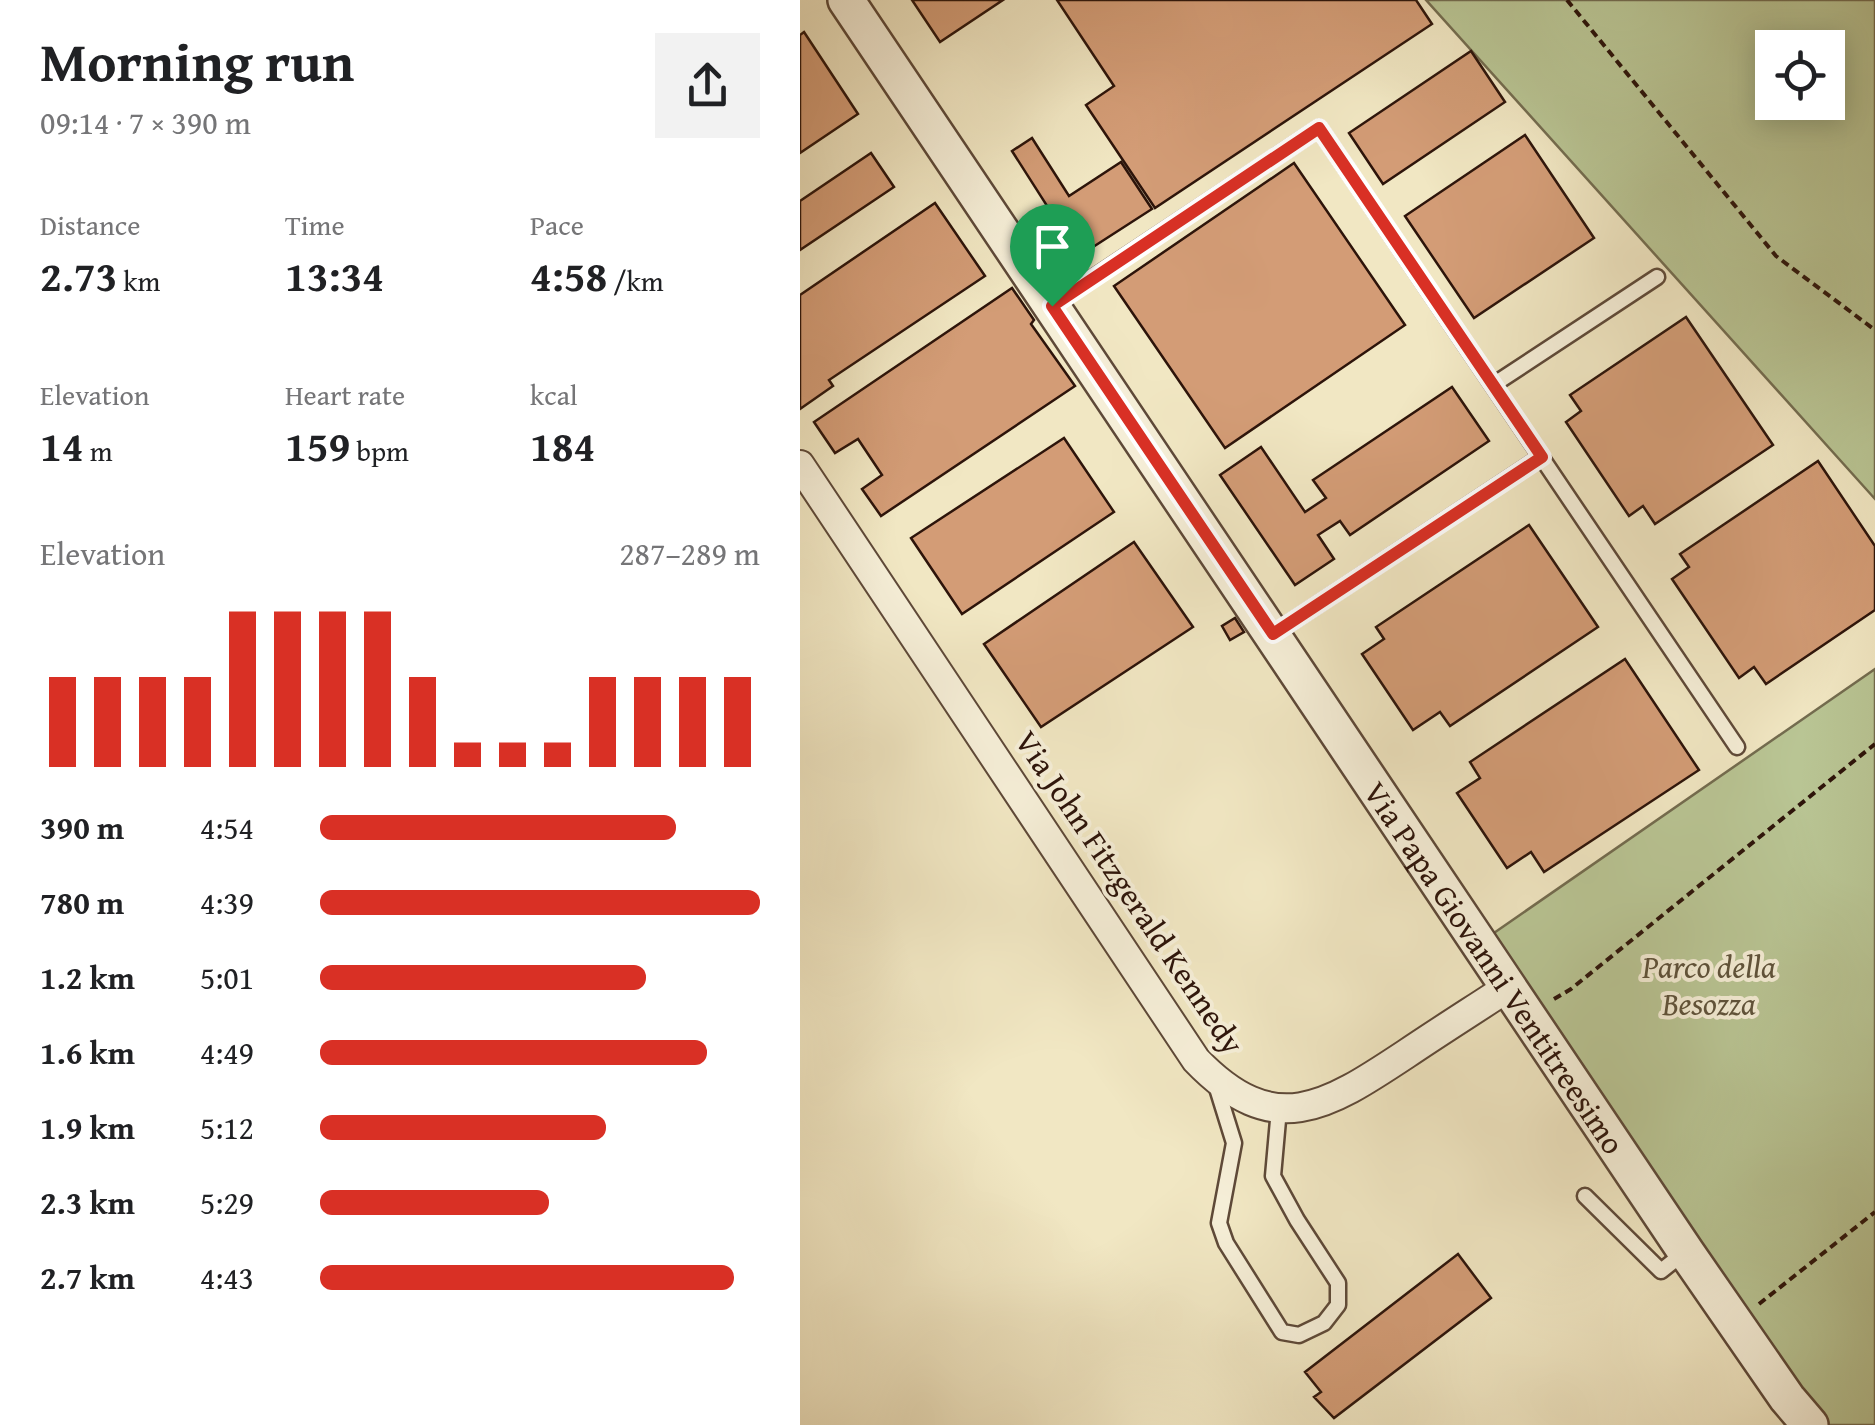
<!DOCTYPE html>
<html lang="en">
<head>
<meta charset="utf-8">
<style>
  body { margin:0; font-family:"Gentium Book Plus",serif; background:#f2f2f2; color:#202124; height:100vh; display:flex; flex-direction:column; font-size:38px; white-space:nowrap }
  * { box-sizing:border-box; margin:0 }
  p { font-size:32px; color:#757577 }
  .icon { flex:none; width:55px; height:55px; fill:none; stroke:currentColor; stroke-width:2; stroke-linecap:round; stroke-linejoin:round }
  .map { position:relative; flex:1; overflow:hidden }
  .drawer { display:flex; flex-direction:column; background:#fff; width:800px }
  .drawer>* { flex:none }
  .controls { position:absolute; left:955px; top:30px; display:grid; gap:20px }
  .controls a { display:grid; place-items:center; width:90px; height:90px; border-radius:0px; background:#fff; box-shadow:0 5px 25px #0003; font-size:50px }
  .pin { position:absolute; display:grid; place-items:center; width:85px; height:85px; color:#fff; margin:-102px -42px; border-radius:50% 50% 50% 0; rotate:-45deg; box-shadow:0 0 10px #0007 }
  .pin .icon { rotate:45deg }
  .round { display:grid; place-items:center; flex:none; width:105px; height:105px; border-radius:0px; background:#f2f2f2 }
  .headline { display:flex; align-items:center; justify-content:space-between; height:170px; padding:0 40px }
  h1 { font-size:55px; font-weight:700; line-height:75px }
  .figures { display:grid; grid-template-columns:repeat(3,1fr); gap:15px; height:170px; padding:10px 40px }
  .figures div { display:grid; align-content:center }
  .figures b { font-size:42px; font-weight:700 }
  .figures small { font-size:28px; font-weight:400 }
  .figures p { font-size:28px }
  .chart { height:280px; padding:20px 40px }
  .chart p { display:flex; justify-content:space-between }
  .chart svg { width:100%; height:180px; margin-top:10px; stroke:#d93025; stroke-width:6 }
  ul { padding:0 40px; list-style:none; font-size:32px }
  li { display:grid; grid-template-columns:160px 120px 1fr; align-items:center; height:75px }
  li i { height:25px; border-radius:12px; background:#d93025 }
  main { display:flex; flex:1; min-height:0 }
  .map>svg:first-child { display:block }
</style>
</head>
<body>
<main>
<section class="drawer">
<div class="headline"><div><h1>Morning run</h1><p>09:14 · 7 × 390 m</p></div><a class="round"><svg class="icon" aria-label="share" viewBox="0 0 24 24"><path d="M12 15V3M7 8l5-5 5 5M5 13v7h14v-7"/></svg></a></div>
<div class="figures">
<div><p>Distance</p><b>2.73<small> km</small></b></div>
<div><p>Time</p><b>13:34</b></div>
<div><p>Pace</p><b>4:58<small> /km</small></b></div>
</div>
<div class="figures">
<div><p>Elevation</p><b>14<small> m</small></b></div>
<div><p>Heart rate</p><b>159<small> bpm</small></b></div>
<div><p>kcal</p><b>184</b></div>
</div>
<div class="chart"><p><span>Elevation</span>287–289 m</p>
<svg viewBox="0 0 160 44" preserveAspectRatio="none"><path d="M5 44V22M15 44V22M25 44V22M35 44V22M45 44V6M55 44V6M65 44V6M75 44V6M85 44V22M95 44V38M105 44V38M115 44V38M125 44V22M135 44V22M145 44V22M155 44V22"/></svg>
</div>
<ul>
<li><b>390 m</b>4:54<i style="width:81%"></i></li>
<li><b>780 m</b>4:39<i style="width:100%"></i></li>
<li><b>1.2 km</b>5:01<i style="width:74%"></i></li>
<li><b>1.6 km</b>4:49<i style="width:88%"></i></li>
<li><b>1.9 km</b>5:12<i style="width:65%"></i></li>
<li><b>2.3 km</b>5:29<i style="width:52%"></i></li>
<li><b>2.7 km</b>4:43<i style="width:94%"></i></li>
</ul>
</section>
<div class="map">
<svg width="1075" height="1425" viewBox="0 0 1075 1425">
  <rect width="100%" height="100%" fill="#f1e7c3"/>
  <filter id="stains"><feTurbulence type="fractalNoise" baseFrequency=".002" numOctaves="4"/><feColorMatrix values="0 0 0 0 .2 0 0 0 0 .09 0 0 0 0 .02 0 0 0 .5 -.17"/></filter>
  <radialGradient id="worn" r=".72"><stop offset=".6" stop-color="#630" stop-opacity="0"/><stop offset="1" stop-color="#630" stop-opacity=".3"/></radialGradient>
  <path fill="#b9c594" stroke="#736c4f" stroke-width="2.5" fill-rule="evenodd" d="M 626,0 L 1075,0 L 1075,499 ZM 972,48 L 1028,48 L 1028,102 L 972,102 Z
    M 1075,669 L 1075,1425 L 1027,1425 L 678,944 Z"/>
  <path fill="#d39c76" stroke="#2d140a" stroke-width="2.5" d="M 112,0 L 203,0 L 140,42 Z
    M 257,0 L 616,0 L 632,24 L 355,208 L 286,105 L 314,86 Z
    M 4,32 L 58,114 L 0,153 L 0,35 Z
    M 671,51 L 705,102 L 583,184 L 549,133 Z
    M 725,135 L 794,238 L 674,318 L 605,216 Z
    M 232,138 L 269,196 L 321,162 L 352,209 L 279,256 L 212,151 Z
    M 71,153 L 94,187 L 0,250 L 0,201 Z
    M 494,163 L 605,325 L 425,448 L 314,286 Z
    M 135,203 L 185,276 L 29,380 L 33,386 L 0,409 L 0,295 Z
    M 212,288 L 234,320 L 231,324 L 275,386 L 81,516 L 62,489 L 82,475 L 58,439 L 35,453 L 14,422 Z
    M 886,317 L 973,445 L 855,524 L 843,506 L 829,516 L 766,422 L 781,411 L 770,395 Z
    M 652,387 L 689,441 L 550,535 L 540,521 L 518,535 L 534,559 L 495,585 L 420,475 L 461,447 L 505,512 L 526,498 L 513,480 Z
    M 264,438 L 314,512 L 162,614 L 111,538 Z
    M 1018,461 L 1075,546 L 1075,610 L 966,684 L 954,667 L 939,678 L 872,579 L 889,567 L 880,554 Z
    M 729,525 L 798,627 L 650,726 L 640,712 L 613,730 L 562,654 L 584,639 L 576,627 Z
    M 334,542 L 393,627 L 241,727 L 184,644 Z
    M 435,618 L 444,632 L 430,640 L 422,626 Z
    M 825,659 L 899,770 L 744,872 L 731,852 L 707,868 L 657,793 L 680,778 L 670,762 Z
    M 658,1254 L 691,1298 L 534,1418 L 514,1397 L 521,1392 L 505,1372 Z"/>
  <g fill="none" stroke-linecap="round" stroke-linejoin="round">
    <defs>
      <path id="service" d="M 252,305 L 519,128 L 937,747
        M 693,385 L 857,277
        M 473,634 L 741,457
        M 416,1085 L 434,1143 L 419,1223 L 426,1243 L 482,1332 L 499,1335 L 524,1323 L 538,1305 L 538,1283 L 497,1220 L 473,1176 L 479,1109
        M 785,1196 L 861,1271 L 885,1252"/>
      <path id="minor" d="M 0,465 L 396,1060 C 474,1141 526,1107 606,1054 C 640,1031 675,1009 710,986"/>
      <g id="tertiary">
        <path id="s1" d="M 46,0 L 886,1252 L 987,1398 L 1010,1425"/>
      </g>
    </defs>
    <use href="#service" stroke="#5e4938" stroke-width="19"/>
    <use href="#minor" stroke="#5e4938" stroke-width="32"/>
    <use href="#tertiary" stroke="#5e4938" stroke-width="40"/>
    <path stroke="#2d140a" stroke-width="4" stroke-dasharray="8 5" stroke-linecap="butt" d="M 767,0 L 976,256 L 1075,330
      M 754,999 L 771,989 L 1075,744
      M 959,1304 L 1075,1212"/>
    <use href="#service" stroke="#f6efd8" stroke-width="14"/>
    <use href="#minor" stroke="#f6efd8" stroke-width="28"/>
    <use href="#tertiary" stroke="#f6efd8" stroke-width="35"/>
  </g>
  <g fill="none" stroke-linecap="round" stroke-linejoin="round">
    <defs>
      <path id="route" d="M 519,128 L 742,457 L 473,634 L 252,306 Z"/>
    </defs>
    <use href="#route" stroke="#fff" stroke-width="20"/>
    <use href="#route" stroke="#d93025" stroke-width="12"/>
  </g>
  <g text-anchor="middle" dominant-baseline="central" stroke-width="8" stroke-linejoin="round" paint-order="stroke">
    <g font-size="32" fill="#2d140a" stroke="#f6efd8">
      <text transform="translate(330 892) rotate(56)">Via John Fitzgerald Kennedy</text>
      <text stroke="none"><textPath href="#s1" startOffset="1165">Via Papa Giovanni Ventitreesimo</textPath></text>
    </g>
    <g font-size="32" font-style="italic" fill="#5e523a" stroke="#f6efd8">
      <text x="909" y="966">Parco della<tspan x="909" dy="37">Besozza</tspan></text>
    </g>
  </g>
  <rect width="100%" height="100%" filter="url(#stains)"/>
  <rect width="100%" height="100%" fill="url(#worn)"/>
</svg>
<div class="controls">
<a><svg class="icon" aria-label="locate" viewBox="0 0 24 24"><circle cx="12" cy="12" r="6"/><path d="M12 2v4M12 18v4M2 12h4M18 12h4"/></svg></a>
</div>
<div class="pin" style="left:252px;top:306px;background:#1e9e55"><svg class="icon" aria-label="arrive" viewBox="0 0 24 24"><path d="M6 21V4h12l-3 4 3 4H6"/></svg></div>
</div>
</main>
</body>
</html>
